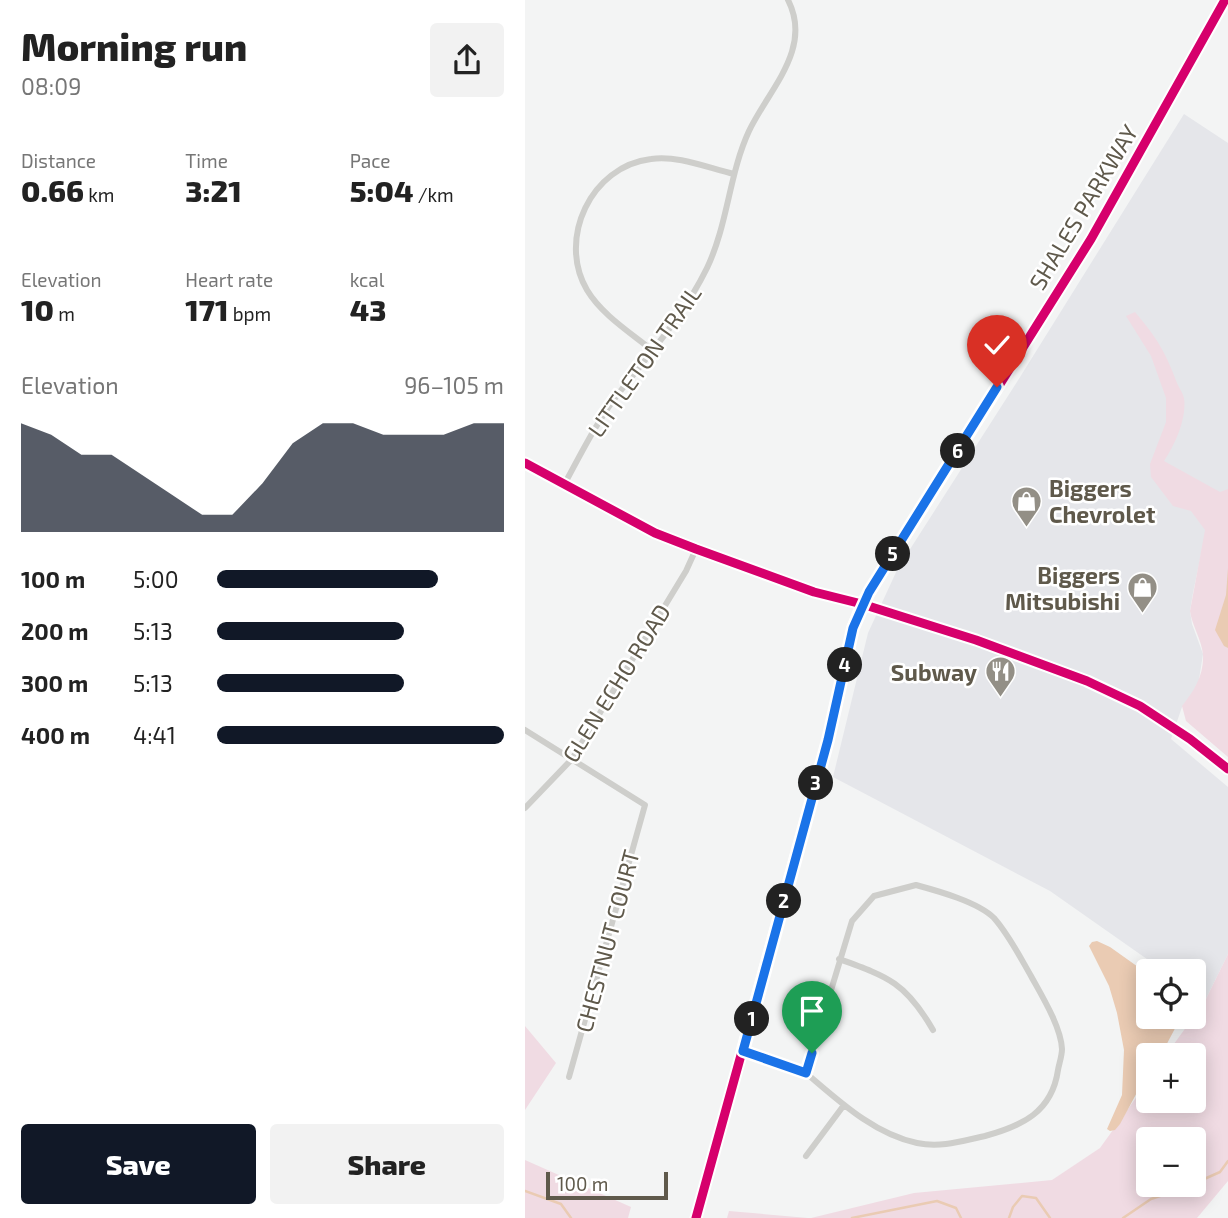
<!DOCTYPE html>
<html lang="en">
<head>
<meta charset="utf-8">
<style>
  body { margin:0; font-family:"Exo 2",sans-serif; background:#f2f2f2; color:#222; height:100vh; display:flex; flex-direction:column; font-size:26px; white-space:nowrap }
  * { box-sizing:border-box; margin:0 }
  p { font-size:23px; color:#767676 }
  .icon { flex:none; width:38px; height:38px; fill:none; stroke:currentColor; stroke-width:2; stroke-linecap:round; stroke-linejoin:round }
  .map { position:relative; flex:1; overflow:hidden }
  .drawer { display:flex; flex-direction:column; background:#fff; width:525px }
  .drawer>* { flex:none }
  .tools { position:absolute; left:611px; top:959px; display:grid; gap:14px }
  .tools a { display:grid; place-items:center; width:70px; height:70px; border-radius:7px; background:#fff; box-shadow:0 4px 18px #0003; font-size:35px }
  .scale { position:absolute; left:21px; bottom:18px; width:122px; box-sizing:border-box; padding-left:7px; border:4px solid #5f594b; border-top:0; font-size:19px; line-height:24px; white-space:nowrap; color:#5f594b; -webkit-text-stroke:5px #fff; paint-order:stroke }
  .pin { position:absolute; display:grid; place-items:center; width:60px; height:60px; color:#fff; margin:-72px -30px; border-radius:50% 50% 50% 0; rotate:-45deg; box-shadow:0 0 7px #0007 }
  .pin .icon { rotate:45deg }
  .km { position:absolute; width:35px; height:35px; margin:-18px; border-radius:50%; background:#222; color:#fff; font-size:19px; line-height:35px; text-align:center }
  .round { display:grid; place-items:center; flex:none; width:74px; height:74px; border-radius:7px; background:#f2f2f2 }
  .headline { display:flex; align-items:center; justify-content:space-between; height:119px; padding:0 21px }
  h1 { font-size:38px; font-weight:800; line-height:52px }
  .stats { display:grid; grid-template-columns:repeat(3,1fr); gap:10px; height:119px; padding:7px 21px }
  .stats div { display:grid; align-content:center }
  .stats b { font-size:30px; font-weight:800 }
  .stats small { font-size:19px; font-weight:400 }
  .stats p { font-size:19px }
  .chart { height:196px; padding:14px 21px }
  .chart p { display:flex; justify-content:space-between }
  .chart svg { width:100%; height:126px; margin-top:7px; fill:#111827; opacity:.7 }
  .action { display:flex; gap:14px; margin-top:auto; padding:14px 21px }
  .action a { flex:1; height:80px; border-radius:7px; background:#111827; color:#fff; font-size:28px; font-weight:800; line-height:80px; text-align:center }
  .action a+a { background:#f2f2f2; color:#222 }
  ul { padding:0 21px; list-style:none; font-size:23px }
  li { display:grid; grid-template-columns:112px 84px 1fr; align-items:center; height:52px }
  li i { height:18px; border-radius:9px; background:#111827 }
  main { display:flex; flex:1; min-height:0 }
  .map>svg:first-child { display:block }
</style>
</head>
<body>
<main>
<section class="drawer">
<div class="headline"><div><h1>Morning run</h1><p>08:09</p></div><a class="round"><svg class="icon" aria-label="share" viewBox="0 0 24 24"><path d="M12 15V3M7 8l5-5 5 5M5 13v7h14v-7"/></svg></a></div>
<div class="stats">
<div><p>Distance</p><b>0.66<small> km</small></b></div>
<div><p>Time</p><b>3:21</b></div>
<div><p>Pace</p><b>5:04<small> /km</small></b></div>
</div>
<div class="stats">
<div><p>Elevation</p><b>10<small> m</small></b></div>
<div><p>Heart rate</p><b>171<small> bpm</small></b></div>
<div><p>kcal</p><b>43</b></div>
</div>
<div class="chart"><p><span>Elevation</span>96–105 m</p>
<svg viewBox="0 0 160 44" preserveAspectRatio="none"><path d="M0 44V6L10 10L20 17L30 17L40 24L50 31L60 38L70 38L80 27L90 13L100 6L110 6L120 10L130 10L140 10L150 6L160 6V44z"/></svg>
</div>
<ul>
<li><b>100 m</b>5:00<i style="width:77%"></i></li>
<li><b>200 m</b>5:13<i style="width:65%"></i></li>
<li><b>300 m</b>5:13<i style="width:65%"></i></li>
<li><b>400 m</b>4:41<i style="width:100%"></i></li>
</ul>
<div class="action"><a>Save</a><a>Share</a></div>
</section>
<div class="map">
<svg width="703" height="1218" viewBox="0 0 703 1218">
  <rect width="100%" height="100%" fill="#f3f4f4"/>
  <path fill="#e5e6ea" d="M 659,114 L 703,143 L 703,490 L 681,530 L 668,593 L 665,611 L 667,624 L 678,654 L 673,686 L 657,707 L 646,739 L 703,787 L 703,954 L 680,1001 L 669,992 L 668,971 L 639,971 L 525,891 L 308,777 L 343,633 L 373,568 L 490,385 Z"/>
  <path fill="#f0dbe3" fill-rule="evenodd" d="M 610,312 C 632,338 640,351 652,383 C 654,388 658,393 659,398 C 662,418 650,445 639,461 L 695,492 L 703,489 L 703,757 L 661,721 L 657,706 C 669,691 679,675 678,655 C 677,640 667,626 665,611 L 680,530 L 666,511 L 648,506 L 626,477 L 625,464 L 641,422 L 641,398 L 626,356 L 601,316 Z
    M 703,954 L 703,1181 L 672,1218 L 286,1218 L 389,1193 L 527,1180 L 575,1148 L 623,1081 L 623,1101 L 668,1101 L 668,1055 L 641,1055 L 680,1001 ZM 623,1139 L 668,1139 L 668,1185 L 623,1185 Z
    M 0,1026 L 31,1063 L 0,1110 Z
    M 0,1160 L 106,1207 L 103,1218 L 0,1218 Z
    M 204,1211 L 283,1218 L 202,1218 Z"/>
  <path fill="#eacbb3" d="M 703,568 L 703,648 L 699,646 L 690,630 L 701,595 Z
    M 572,941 L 585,947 L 623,974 L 623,1017 L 656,1017 L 636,1055 L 623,1055 L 623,1072 L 595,1124 L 590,1130 L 585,1131 L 582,1129 L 597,1095 L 599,1050 L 592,1013 L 584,986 L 564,946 L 567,942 Z"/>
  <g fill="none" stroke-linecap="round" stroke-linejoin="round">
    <path stroke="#eacbb3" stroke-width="2.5" d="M 668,1184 L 695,1172 L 703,1161
      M 0,1191 L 36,1204 L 46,1218
      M 327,1218 L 412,1201 L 431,1208 L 436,1218
      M 484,1218 L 488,1207 L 497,1196 L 511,1198 L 525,1218
      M 598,1218 L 626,1199 L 668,1185"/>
    <path stroke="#cececb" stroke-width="6" d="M 128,351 C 106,333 77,315 62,290 C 32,239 66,166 126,159 C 153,155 183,168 209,174
      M 39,485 C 57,452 73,419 97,389 C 128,350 160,313 182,268 C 203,224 204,174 224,131 C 244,89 288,49 263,0
      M 0,730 L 120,805 L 44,1077
      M 0,808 L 47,759 L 161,571 L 171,549
      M 391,885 C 413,891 453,902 469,918 C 484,935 495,957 506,976 C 517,996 536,1027 537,1049 C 537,1056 534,1064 533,1070 C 527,1112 497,1126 460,1136 C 437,1141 416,1148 392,1143 C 349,1134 314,1101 281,1073 L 327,921 L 349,896 Z
      M 314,959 C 364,977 381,983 408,1030
      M 218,1051 L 281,1073
      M 281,1156 L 319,1105"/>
    <path stroke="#cececb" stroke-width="8" d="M 171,1218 L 303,740 L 328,628 L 337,604 L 566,239 L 700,0"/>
    <path stroke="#d0cfcb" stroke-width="9" d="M 0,463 L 130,533 L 171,549 L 289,592 L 337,604 L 451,640 L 562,681 L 615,706 L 665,739 L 703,769"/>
    <defs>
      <path id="cycleway" d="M 0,463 L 130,533 L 171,549 L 289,592 L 337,604 L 451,640 L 562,681 L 615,706 L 665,739 L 703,769
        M 171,1218 L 303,740 L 328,628 L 337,604 L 566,239 L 700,0"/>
    </defs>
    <use href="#cycleway" stroke="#fff" stroke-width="13"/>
    <use href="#cycleway" stroke="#d6006c" stroke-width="9"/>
  </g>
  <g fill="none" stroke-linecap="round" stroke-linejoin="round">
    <defs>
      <path id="route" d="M 287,1053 L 281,1073 L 218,1051 L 303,740 L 328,628 L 344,592 L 472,387"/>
    </defs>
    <use href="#route" stroke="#fff" stroke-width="14"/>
    <use href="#route" stroke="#1a73e8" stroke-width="9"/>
  </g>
  <defs>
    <symbol id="shop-pin" viewBox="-11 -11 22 30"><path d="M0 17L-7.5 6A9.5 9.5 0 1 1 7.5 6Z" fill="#938f86" stroke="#fff"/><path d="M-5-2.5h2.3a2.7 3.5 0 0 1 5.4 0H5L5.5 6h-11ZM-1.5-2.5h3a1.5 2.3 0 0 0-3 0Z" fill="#fff"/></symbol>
    <symbol id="restaurant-pin" viewBox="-11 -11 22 30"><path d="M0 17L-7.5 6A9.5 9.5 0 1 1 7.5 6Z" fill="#938f86" stroke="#fff"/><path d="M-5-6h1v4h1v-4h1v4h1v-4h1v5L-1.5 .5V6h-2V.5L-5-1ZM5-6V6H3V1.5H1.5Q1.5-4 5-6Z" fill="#fff"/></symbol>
  </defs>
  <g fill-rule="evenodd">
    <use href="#shop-pin" x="484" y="484" width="35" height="47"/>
    <use href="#shop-pin" x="600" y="570" width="35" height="47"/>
    <use href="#restaurant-pin" x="458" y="654" width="35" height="47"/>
  </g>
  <g text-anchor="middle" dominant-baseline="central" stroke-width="5" stroke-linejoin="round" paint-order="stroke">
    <g font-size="23" fill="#5f594b" stroke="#fff">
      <text transform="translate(558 207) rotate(-59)">SHALES PARKWAY</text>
      <text transform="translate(119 361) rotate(-55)">LITTLETON TRAIL</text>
      <text transform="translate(91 683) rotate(-58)">GLEN ECHO ROAD</text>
      <text transform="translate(82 941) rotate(-75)">CHESTNUT COURT</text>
    </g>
    <g font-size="23" font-weight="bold" fill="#5f594b" stroke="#fff" text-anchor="end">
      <text x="524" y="488" text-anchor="start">Biggers<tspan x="524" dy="26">Chevrolet</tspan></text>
      <text x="595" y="575">Biggers<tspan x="595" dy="26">Mitsubishi</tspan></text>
      <text x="452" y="672">Subway</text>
    </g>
  </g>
</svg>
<div class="tools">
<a><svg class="icon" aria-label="locate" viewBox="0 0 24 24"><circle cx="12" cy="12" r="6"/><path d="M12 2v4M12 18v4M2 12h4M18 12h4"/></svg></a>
<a>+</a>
<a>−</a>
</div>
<div class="scale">100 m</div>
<div class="pin" style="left:287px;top:1053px;background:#1e9e55"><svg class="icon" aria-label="arrive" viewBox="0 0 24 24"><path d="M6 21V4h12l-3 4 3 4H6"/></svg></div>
<div class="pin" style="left:472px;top:387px;background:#d93025"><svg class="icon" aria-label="check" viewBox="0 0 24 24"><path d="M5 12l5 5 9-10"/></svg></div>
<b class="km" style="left:227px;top:1019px">1</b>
<b class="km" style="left:259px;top:901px">2</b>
<b class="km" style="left:291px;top:783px">3</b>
<b class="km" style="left:320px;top:665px">4</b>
<b class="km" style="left:368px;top:554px">5</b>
<b class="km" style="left:433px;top:451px">6</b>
</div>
</main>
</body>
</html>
